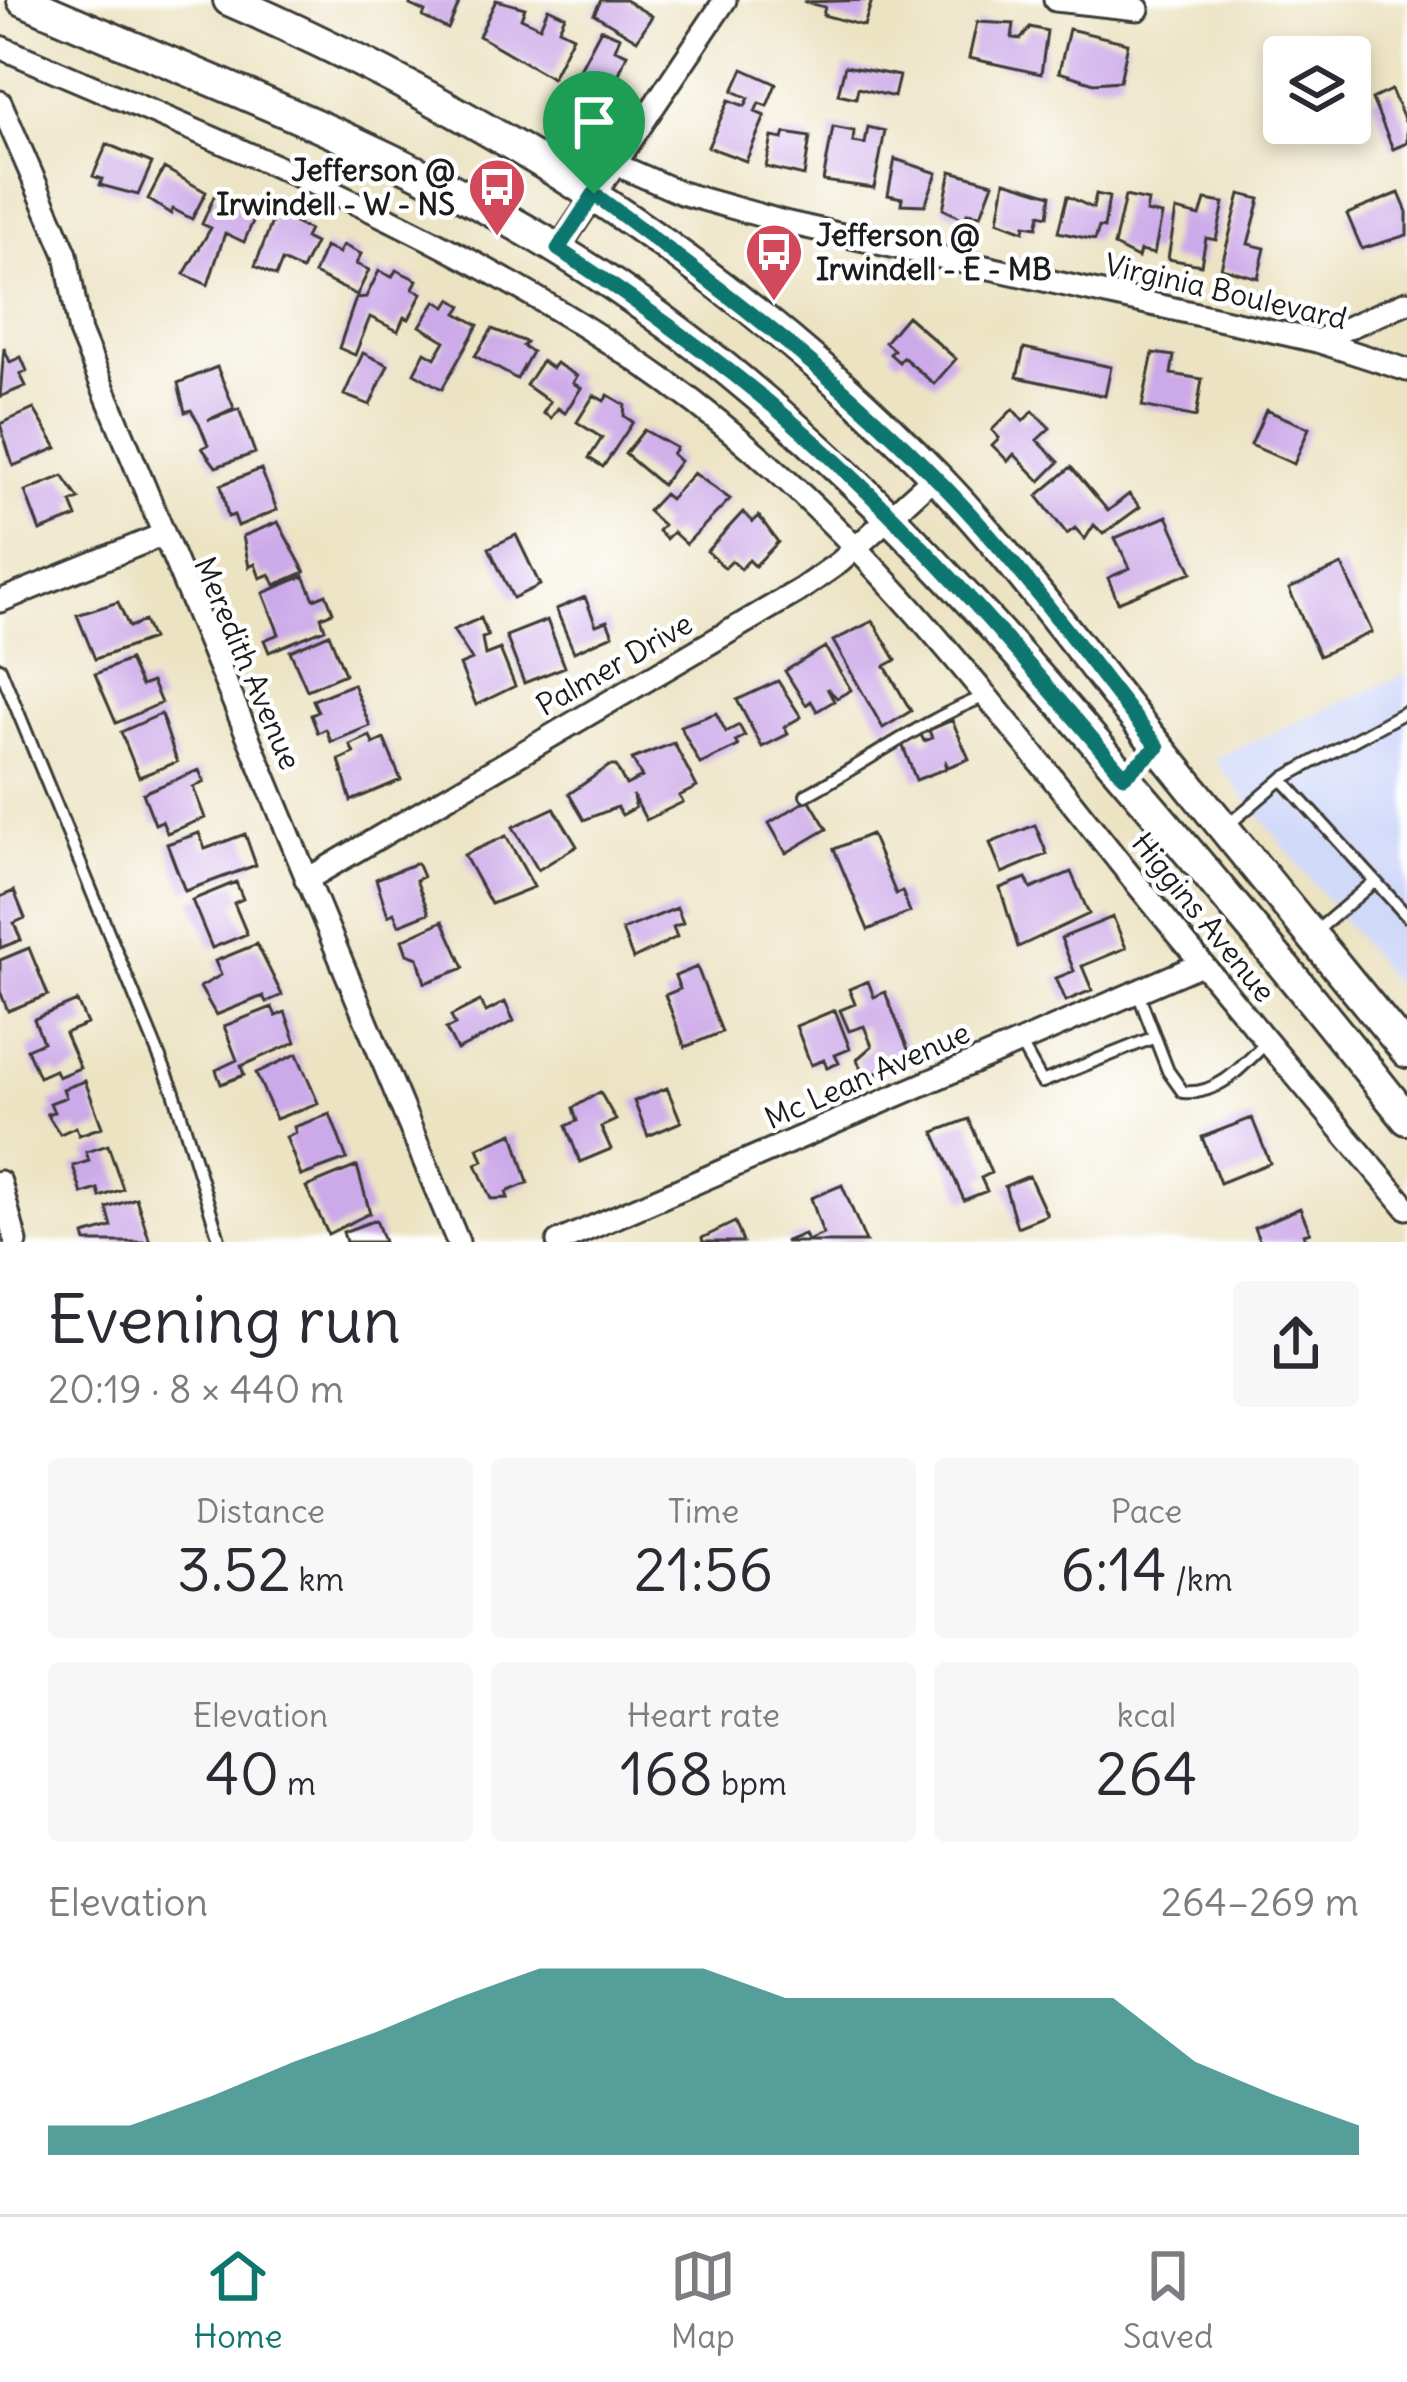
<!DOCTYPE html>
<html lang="en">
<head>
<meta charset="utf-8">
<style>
  body { margin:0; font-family:Delius,sans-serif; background:#f7f7f7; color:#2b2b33; height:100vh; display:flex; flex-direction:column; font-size:45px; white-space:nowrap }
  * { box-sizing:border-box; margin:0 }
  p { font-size:39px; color:#7c7c81 }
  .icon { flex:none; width:66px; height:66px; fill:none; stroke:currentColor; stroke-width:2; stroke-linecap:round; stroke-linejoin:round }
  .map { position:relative; height:1242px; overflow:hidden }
  .panel { display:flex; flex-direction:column; background:#fff; flex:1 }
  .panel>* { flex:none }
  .controls { position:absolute; left:1263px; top:36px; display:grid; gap:24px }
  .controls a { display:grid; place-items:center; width:108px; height:108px; border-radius:12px; background:#fff; box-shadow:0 6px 18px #0003; font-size:60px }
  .pin { position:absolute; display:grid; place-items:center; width:102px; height:102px; color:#fff; margin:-123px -51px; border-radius:50% 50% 50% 0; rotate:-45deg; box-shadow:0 0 12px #0007 }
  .pin .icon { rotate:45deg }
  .round { display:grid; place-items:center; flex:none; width:126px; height:126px; border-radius:12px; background:#f7f7f7 }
  .head { display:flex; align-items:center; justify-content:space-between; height:204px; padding:0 48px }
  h1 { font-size:66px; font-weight:600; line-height:90px }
  .metrics { display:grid; grid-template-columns:repeat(3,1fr); gap:18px; height:204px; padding:12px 48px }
  .metrics div { display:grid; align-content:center; border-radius:12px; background:#f7f7f7; text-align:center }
  .metrics b { font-size:60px; font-weight:600 }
  .metrics small { font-size:33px; font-weight:400 }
  .metrics p { font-size:33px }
  .chart { height:336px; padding:24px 48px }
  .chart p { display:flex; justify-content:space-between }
  .chart svg { width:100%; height:216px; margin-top:12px; fill:#0f766e; opacity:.7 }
  .menu { display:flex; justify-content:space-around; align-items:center; height:168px; border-top:3px solid #e1e1e2; background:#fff; font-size:33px; color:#7c7c81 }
  .menu a { display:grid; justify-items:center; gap:6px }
  .menu .selected { color:#0f766e }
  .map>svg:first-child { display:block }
</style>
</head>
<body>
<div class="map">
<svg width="1407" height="1242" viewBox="0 0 1407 1242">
  <rect width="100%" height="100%" fill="#fff"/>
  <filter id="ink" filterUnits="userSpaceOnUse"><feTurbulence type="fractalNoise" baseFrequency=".00833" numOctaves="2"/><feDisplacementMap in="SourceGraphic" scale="24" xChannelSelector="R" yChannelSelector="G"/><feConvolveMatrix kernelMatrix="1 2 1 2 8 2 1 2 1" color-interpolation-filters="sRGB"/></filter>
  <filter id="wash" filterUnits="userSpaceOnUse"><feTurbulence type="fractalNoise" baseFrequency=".004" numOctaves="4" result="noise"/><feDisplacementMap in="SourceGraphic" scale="48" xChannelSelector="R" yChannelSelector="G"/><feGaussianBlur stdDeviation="2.7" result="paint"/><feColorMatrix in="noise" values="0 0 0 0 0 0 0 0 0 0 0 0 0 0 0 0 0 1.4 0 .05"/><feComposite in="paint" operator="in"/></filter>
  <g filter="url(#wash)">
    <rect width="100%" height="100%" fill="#ece3c3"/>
    <path fill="#d1d9f9" d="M 1407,673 L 1407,1000 L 1214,759 Z"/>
    <g id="blocks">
      <path fill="#cca9e8" d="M 412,0 L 457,0 L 460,1 L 448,29 L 423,17 L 425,12 L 410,5 Z
        M 496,0 L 525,8 L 521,18 L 540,27 L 548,8 L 565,16 L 559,29 L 573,36 L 552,78 L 479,36 Z
        M 601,0 L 625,0 L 652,16 L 637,40 L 594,14 Z
        M 872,0 L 864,26 L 823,15 L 825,7 L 803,2 Z
        M 977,22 L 1014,24 L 1012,38 L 1021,39 L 1030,27 L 1047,31 L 1041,74 L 969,58 Z
        M 601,29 L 620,37 L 615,49 L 627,54 L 608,101 L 571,86 Z
        M 1069,29 L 1128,43 L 1120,81 L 1094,83 L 1059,72 Z
        M 845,66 L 899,76 L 894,97 L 858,88 L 856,98 L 838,94 Z
        M 743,69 L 776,84 L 767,106 L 759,103 L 755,112 L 765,116 L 746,161 L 708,147 L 729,100 L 745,106 L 749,98 L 733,91 Z
        M 1391,90 L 1407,126 L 1407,143 L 1393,149 L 1372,99 Z
        M 833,127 L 854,131 L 853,142 L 865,144 L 868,127 L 885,131 L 874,188 L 823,181 Z
        M 785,133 L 810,137 L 804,176 L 766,167 L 772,137 L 783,139 Z
        M 107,144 L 152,163 L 138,195 L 100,185 L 102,179 L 93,176 Z
        M 895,159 L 937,173 L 925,205 L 901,204 L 902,198 L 888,195 Z
        M 164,168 L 206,192 L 192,219 L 173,209 L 171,214 L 148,199 Z
        M 951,171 L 993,183 L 981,215 L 967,213 L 966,220 L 943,209 Z
        M 1005,181 L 1051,195 L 1048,216 L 1040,214 L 1037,227 L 1025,225 L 1024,231 L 998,221 Z
        M 1399,193 L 1407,212 L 1407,235 L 1362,249 L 1347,214 Z
        M 215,194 L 257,212 L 244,242 L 225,233 L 208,285 L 184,274 L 211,228 L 202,224 Z
        M 1096,194 L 1109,197 L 1104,228 L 1099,227 L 1095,240 L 1058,232 L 1067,196 L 1093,208 Z
        M 1240,194 L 1260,199 L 1248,244 L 1265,248 L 1258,278 L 1221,268 Z
        M 1125,196 L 1148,201 L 1146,212 L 1162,215 L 1154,254 L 1140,251 L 1138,258 L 1114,246 Z
        M 1205,200 L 1224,203 L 1216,240 L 1206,238 L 1201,265 L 1168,259 L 1176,210 L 1200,216 Z
        M 275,214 L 309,230 L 305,238 L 315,243 L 302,270 L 282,261 L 276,276 L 255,266 Z
        M 343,245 L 361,254 L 356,264 L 369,270 L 357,295 L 314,274 L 325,247 L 339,253 Z
        M 396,270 L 417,280 L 413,289 L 422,293 L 409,319 L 404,317 L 398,331 L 370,317 L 355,355 L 339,348 L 356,298 L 366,297 L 379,271 L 392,277 Z
        M 451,299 L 462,306 L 457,313 L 478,325 L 442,389 L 414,373 L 425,352 L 435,358 L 445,341 L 420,326 L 436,301 L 446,307 Z
        M 907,316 L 956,359 L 934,384 L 903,357 L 899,362 L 890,354 L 894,350 L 885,342 Z
        M 492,329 L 526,342 L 523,346 L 532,352 L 517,379 L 475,356 Z
        M 4,348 L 10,362 L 21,357 L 27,371 L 20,374 L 26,386 L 0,397 Z
        M 1024,348 L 1111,367 L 1105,396 L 1017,377 Z
        M 363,353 L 388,365 L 370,405 L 344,395 Z
        M 1153,353 L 1174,356 L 1171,374 L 1202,379 L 1196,417 L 1142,406 Z
        M 542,361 L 552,368 L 556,363 L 577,376 L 573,383 L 581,388 L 565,413 L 558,408 L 551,418 L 543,413 L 550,402 L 526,385 Z
        M 217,367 L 234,408 L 208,420 L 239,409 L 255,453 L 216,467 L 202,448 L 208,445 L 199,423 L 191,410 L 185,412 L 178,383 Z
        M 594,395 L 604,401 L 608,395 L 625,405 L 624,416 L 633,422 L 603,467 L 589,458 L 602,438 L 577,422 Z
        M 34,409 L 57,448 L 13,466 L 0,424 Z
        M 1013,409 L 1023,421 L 1033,411 L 1050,428 L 1037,440 L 1059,462 L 1040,481 L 1014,454 L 1008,461 L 992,445 L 999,438 L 992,430 Z
        M 1266,410 L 1309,428 L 1294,464 L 1251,445 Z
        M 644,430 L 676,448 L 672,454 L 680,461 L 662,485 L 625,454 Z
        M 1071,467 L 1108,511 L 1129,494 L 1140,507 L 1103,534 L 1094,525 L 1085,539 L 1075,528 L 1067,534 L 1037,496 Z
        M 261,469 L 277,510 L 238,526 L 234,515 L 228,517 L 221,485 Z
        M 694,473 L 730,499 L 686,544 L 673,532 L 666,539 L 658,531 L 663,525 L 648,511 L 664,494 L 670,499 Z
        M 63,476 L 79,499 L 71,502 L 77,517 L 40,531 L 25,491 Z
        M 743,512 L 753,522 L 759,516 L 778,542 L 755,566 L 749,560 L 741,569 L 732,561 L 725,568 L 707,551 Z
        M 1167,516 L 1192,572 L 1118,602 L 1108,578 L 1130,568 L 1115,538 Z
        M 278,522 L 305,572 L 275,585 L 270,574 L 260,578 L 255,564 L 249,567 L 243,536 Z
        M 516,535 L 540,585 L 513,598 L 489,548 Z
        M 1342,565 L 1372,632 L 1319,656 L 1289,589 Z
        M 304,576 L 314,599 L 326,594 L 333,612 L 321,617 L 325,629 L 269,652 L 264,640 L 279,634 L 263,593 Z
        M 585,597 L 596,625 L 607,621 L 613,635 L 574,652 L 556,609 Z
        M 118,602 L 129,627 L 144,621 L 152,639 L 95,659 L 77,615 Z
        M 481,618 L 488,636 L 482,638 L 485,655 L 500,649 L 515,686 L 476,705 L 460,665 L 472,660 L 453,630 Z
        M 547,620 L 565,667 L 524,683 L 506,636 Z
        M 873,621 L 896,660 L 885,666 L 911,711 L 883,728 L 833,641 Z
        M 329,634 L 345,674 L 307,690 L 290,651 Z
        M 825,647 L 851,690 L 837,698 L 827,688 L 834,701 L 817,711 L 811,701 L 806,705 L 785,671 Z
        M 129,660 L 141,686 L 152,682 L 161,703 L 116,723 L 95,674 Z
        M 778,681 L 801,717 L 784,727 L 788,734 L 762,747 L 737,700 Z
        M 353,684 L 370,726 L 331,742 L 326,729 L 318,733 L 311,715 L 318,712 L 313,700 Z
        M 716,713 L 726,732 L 739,725 L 745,736 L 735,741 L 738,746 L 700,764 L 680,726 Z
        M 161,714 L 177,762 L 139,777 L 121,732 Z
        M 952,720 L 969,759 L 948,767 L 946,763 L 945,769 L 916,780 L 901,741 L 920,733 L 924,741 L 932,738 L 929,730 Z
        M 370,736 L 373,744 L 384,739 L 401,780 L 351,801 L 339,760 L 354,753 L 350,745 Z
        M 674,743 L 697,787 L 679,796 L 683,802 L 646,820 L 633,795 L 635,808 L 622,815 L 617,807 L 584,820 L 569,794 L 609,766 L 616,766 L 626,785 L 642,777 L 632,759 Z
        M 199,770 L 204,782 L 193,787 L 205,818 L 167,833 L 162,821 L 155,824 L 143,793 Z
        M 809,799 L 827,829 L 786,853 L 769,823 Z
        M 554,808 L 577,846 L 538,870 L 513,827 Z
        M 1035,825 L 1047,854 L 1002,873 L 990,843 Z
        M 199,833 L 205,849 L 245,834 L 256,865 L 185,891 L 167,844 Z
        M 871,834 L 896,894 L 902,891 L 910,912 L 868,930 L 834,849 Z
        M 506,836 L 534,887 L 491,904 L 464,855 Z
        M 417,863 L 423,877 L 416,880 L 429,913 L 399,925 L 394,913 L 388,916 L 376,879 Z
        M 1071,872 L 1089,914 L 1018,947 L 1000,888 L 1026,878 L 1031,889 Z
        M 236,882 L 243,899 L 234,903 L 247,934 L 212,948 L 192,900 Z
        M 14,891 L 25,918 L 14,923 L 21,940 L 0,948 L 0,897 Z
        M 677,908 L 683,923 L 673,927 L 677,937 L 633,959 L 622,930 Z
        M 1113,917 L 1126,948 L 1082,966 L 1092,990 L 1066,1001 L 1056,978 L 1074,971 L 1061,938 Z
        M 443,921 L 464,968 L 425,983 L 418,958 L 407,954 L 402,940 Z
        M 257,944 L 282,995 L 266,1002 L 263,996 L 216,1015 L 200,987 L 221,975 L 215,961 Z
        M 29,948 L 48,995 L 8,1011 L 0,991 L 0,960 Z
        M 697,967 L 722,1032 L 685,1047 L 665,995 L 680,989 L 675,976 Z
        M 868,981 L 874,997 L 885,992 L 912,1059 L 864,1078 L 857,1059 L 872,1046 L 864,1026 L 849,1031 L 840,1010 L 855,1004 L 849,989 Z
        M 77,1001 L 87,1024 L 65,1033 L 80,1068 L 58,1077 L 55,1070 L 39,1077 L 27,1049 L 43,1042 L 34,1019 Z
        M 480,1001 L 486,1012 L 505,1002 L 514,1021 L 457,1050 L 446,1029 L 455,1025 L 451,1016 Z
        M 272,1007 L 276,1016 L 285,1012 L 296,1042 L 241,1066 L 244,1075 L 221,1084 L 216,1070 L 237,1060 L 224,1026 Z
        M 835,1010 L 850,1049 L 835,1055 L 839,1063 L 827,1068 L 824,1060 L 811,1065 L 796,1026 Z
        M 297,1054 L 318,1103 L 276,1119 L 256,1073 Z
        M 85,1081 L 102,1127 L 79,1135 L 76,1127 L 60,1134 L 47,1114 L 54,1112 L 50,1103 L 66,1097 L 63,1089 Z
        M 667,1088 L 681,1122 L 648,1136 L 634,1101 Z
        M 600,1092 L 616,1120 L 601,1127 L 611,1149 L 580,1162 L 566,1126 L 577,1121 L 573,1108 Z
        M 330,1114 L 347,1159 L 301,1176 L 286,1137 L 296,1133 L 294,1127 Z
        M 1252,1118 L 1270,1163 L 1220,1183 L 1202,1137 Z
        M 969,1119 L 991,1173 L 981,1178 L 987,1191 L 964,1200 L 934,1132 Z
        M 513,1133 L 528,1183 L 506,1192 L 508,1198 L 491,1199 L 476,1164 L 483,1161 L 478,1148 Z
        M 108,1145 L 123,1189 L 100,1197 L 98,1189 L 82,1194 L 73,1166 L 89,1161 L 86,1152 Z
        M 357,1166 L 370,1213 L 328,1234 L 306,1187 Z
        M 1029,1176 L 1047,1215 L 1017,1227 L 1005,1186 Z
        M 842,1185 L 866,1242 L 784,1242 L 804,1234 L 807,1241 L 823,1234 L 811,1198 Z
        M 136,1198 L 150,1242 L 86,1242 L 84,1235 L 112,1227 L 107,1208 Z
        M 1300,1208 L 1310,1232 L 1304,1234 L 1307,1242 L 1260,1242 L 1254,1228 Z
        M 376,1220 L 384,1242 L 346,1242 L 343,1232 Z
        M 735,1222 L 743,1242 L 703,1242 L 702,1238 Z"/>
    </g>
  </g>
  <g filter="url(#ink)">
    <use href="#blocks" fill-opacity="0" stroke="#3b3a35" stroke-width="3"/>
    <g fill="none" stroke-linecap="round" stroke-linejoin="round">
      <defs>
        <path id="lane" d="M 0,668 L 174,1092 L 220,1242
          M 1282,779 L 1407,916
          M 806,795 C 868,762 921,721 986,696
          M 1229,824 L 1282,779 L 1407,711
          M 1314,933 L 1375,881
          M 1138,993 L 1168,1071 L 1183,1092 C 1219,1096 1244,1064 1267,1042
          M 1019,1041 L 1042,1082 L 1155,1037"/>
        <path id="street" d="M 1055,0 L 1138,9
          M 0,47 C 229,146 463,236 667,382 C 848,512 983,691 1120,863 C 1214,980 1311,1094 1407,1208
          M 0,102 L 66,254 L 80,332 L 458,1242
          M 615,164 L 681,193 L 784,222 L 1317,341 L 1407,370
          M 558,249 L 725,0
          M 1317,341 L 1407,302
          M 0,601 L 162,535
          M 306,880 L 800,590 L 840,562 L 935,476
          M 0,1182 L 16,1242
          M 558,1242 L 1201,964"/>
        <path id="secondary" d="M 23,0 C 202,79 392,147 559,250 C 778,384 952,574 1117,768 C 1216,883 1313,1000 1407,1119
          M 229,0 C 491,114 735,270 934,475 C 1006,549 1067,633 1131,713 C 1222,827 1315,939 1407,1052"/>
      </defs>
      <use href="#lane" stroke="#3b3a35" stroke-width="16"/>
      <use href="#street" stroke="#3b3a35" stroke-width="27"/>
      <use href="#secondary" stroke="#3b3a35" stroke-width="36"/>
      <use href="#lane" stroke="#fff" stroke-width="10"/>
      <use href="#street" stroke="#fff" stroke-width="21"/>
      <use href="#secondary" stroke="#fff" stroke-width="30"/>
    </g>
  </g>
  <g fill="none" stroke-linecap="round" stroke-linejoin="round" filter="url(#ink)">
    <defs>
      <path id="route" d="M 594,194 C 711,281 829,369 931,473 C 1015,556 1084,655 1158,747 L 1124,776 C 1020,654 914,528 793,423 C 719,359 640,303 558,249 Z"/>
    </defs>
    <use href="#route" stroke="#fff" stroke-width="24"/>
    <use href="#route" stroke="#0f766e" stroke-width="15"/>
  </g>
  <defs>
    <symbol id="bus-pin" viewBox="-11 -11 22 30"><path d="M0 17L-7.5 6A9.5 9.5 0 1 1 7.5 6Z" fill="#d1495b" stroke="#fff"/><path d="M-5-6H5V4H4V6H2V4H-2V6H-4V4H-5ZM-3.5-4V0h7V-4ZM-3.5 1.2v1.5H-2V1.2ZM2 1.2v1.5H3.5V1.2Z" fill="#fff"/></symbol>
  </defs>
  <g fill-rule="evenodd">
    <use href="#bus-pin" x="464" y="154" width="66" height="90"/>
    <use href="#bus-pin" x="741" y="219" width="66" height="90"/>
  </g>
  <g text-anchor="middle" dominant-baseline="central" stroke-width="9" stroke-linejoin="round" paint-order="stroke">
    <g font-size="30" font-weight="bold" fill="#1c1c1c" stroke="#fff" text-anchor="end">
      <text x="455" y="170">Jefferson @<tspan x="455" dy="34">Irwindell - W - NS</tspan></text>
      <text x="816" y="235" text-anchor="start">Jefferson @<tspan x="816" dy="34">Irwindell - E - MB</tspan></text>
    </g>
    <g font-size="30" fill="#1c1c1c" stroke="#fff">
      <text transform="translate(1226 291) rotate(13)">Virginia Boulevard</text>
      <text transform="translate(248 663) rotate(67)">Meredith Avenue</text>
      <text transform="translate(614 664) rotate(-30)">Palmer Drive</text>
      <text transform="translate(1204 917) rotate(51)">Higgins Avenue</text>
      <text transform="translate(867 1075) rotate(-24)">Mc Lean Avenue</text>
    </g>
  </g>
</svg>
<div class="controls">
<a><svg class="icon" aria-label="layers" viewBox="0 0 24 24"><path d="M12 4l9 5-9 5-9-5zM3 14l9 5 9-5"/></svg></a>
</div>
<div class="pin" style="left:594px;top:194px;background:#1e9e55"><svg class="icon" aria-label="arrive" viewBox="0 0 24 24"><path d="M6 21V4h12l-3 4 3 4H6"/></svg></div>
</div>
<section class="panel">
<div class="head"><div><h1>Evening run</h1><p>20:19 · 8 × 440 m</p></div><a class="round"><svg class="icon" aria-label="share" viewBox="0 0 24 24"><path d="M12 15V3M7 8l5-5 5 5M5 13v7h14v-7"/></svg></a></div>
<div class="metrics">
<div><p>Distance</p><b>3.52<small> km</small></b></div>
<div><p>Time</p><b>21:56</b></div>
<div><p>Pace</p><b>6:14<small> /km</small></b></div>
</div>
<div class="metrics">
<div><p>Elevation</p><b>40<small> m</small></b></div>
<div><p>Heart rate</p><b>168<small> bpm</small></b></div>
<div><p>kcal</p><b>264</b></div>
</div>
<div class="chart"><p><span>Elevation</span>264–269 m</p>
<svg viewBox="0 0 160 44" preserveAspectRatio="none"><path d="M0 44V38L10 38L20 32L30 25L40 19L50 12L60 6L70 6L80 6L90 12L100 12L110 12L120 12L130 12L140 25L150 32L160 38V44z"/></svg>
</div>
</section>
<nav class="menu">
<a class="selected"><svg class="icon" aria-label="home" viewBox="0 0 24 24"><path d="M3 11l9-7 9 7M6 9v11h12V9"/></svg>Home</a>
<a><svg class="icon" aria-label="map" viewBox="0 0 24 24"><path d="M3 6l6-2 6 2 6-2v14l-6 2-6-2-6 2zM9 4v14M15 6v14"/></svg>Map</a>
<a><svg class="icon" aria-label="saved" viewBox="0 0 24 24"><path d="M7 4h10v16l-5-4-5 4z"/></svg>Saved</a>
</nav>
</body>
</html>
